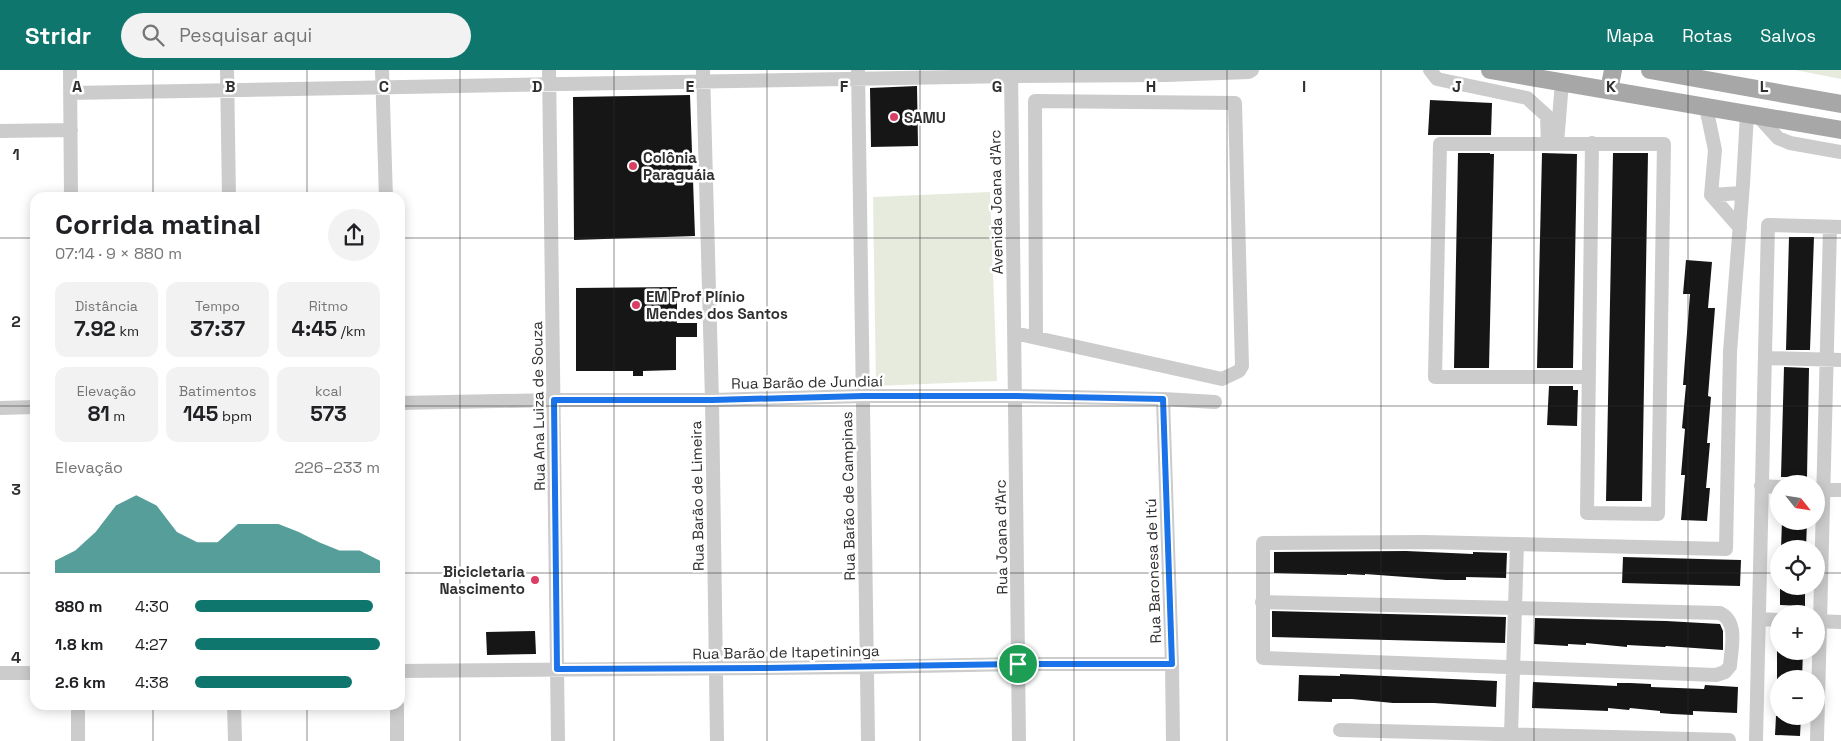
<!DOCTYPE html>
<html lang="pt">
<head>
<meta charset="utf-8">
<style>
  body { margin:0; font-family:"Space Grotesk",sans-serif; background:#f2f2f2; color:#202124; height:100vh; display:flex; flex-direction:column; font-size:19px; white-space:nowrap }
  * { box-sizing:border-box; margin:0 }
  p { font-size:16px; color:#757577 }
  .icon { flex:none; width:28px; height:28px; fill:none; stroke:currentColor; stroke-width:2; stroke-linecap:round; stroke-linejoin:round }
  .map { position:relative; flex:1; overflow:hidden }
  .details { position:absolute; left:30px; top:122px; width:375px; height:518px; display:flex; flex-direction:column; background:#fff; border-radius:15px; box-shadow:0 2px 12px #0003 }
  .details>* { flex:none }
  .needle { width:32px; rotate:120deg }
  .buttons { position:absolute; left:1770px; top:405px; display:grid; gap:10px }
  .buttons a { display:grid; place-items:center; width:55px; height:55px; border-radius:50%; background:#fff; box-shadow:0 2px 12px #0003; font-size:25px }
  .pin { position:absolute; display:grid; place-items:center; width:42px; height:42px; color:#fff; margin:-21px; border:2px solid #fff; border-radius:50%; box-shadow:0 1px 5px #0007 }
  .round { display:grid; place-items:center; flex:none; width:52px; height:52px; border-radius:26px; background:#f2f2f2 }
  .summary { display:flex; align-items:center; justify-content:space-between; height:85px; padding:0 25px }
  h1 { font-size:28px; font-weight:800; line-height:38px }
  .metrics { display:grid; grid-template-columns:repeat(3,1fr); gap:8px; height:85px; padding:5px 25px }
  .metrics div { display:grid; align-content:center; border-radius:12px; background:#f2f2f2; text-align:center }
  .metrics b { font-size:21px; font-weight:800 }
  .metrics small { font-size:14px; font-weight:400 }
  .metrics p { font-size:14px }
  .chart { height:140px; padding:10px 25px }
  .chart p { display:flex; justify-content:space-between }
  .chart svg { width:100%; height:90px; margin-top:5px; fill:#0f766e; opacity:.7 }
  ul { padding:0 25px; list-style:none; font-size:16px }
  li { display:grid; grid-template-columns:80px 60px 1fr; align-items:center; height:38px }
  li i { height:12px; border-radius:6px; background:#0f766e }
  header { display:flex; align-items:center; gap:30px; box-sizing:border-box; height:70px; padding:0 25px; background:#0f766e; color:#fff }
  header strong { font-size:24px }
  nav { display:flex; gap:28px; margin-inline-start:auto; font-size:18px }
  .search { width:350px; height:45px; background:#f2f2f2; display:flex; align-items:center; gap:12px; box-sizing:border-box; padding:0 18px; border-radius:28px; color:#757577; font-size:19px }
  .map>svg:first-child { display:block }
</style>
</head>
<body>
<header>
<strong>Stridr</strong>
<div class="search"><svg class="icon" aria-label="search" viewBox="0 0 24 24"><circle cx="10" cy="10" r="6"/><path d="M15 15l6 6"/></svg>Pesquisar aqui</div>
<nav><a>Mapa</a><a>Rotas</a><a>Salvos</a></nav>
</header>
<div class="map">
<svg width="1841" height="671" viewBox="0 0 1841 671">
  <rect width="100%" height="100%" fill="#fff"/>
  <path fill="#e7ebde" d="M 1795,0 L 1841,0 L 1841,9 Z
    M 990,122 L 997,311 L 876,316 L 873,127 Z"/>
  <path fill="#161616" d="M 917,16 L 918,76 L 871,77 L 870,18 Z
    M 690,25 L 695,166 L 574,170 L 573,27 Z
    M 1430,30 L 1492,33 L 1491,65 L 1428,65 Z
    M 1458,83 L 1490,83 L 1490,84 L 1494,84 L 1489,298 L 1454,298 Z
    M 1542,83 L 1577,84 L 1573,298 L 1537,298 Z
    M 1613,83 L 1648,83 L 1642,431 L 1606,431 Z
    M 1789,167 L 1814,167 L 1810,280 L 1786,280 Z
    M 1686,190 L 1712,192 L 1708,238 L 1715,238 L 1708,326 L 1711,327 L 1707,373 L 1710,373 L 1706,418 L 1710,418 L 1707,451 L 1681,450 L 1685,405 L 1681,405 L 1685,359 L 1682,358 L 1686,315 L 1683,315 L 1690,224 L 1683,224 Z
    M 677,217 L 677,253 L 697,253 L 697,267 L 676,267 L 676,300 L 643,301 L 643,306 L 633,306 L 633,301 L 576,301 L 576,218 Z
    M 1784,297 L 1809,298 L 1807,407 L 1781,407 Z
    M 1549,316 L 1573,316 L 1573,320 L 1578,320 L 1577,356 L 1547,355 Z
    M 1782,451 L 1807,451 L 1806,479 L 1781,479 Z
    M 1406,481 L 1473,484 L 1473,482 L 1507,483 L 1506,508 L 1466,507 L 1466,510 L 1446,510 L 1365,504 L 1365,505 L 1347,504 L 1347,505 L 1274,503 L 1274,482 Z
    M 1623,487 L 1741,490 L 1740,516 L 1622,513 Z
    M 1780,516 L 1805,516 L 1805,536 L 1780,535 Z
    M 1272,541 L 1506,547 L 1505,573 L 1272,567 Z
    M 1535,548 L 1666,551 L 1720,554 L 1723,561 L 1723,580 L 1666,576 L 1665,577 L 1627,575 L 1627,577 L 1586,573 L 1586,575 L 1568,574 L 1568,576 L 1534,574 Z
    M 535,561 L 536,584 L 487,585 L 486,562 Z
    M 1777,581 L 1803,581 L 1802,609 L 1777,609 Z
    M 1340,604 L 1497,611 L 1496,637 L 1434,633 L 1393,633 L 1352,629 L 1332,629 L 1332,632 L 1298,631 L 1299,605 L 1340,606 Z
    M 1533,612 L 1617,616 L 1617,613 L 1630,613 L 1651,614 L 1651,617 L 1704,619 L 1705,615 L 1738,617 L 1737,643 L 1693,641 L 1693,645 L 1672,644 L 1660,643 L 1660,641 L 1630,638 L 1629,640 L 1608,638 L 1608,641 L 1532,638 Z
    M 1776,646 L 1801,646 L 1800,666 L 1775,665 Z"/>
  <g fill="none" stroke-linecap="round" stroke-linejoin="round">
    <path stroke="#ccc" stroke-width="14" d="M 70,0 L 71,128
      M 227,0 L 229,128
      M 382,0 L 386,128
      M 549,0 L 558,671
      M 703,0 L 712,330 L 717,671
      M 858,0 L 868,671
      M 1011,0 L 1019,671
      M 1430,0 L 1437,9 L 1527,28 L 1547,46 L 1548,73
      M 70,23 L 1011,6 L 1166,5 L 1249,2 L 1252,0
      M 1706,37 L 1715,80 L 1711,125 L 1740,158
      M 1758,46 L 1778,68 L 1790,73 L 1841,82
      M 0,61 L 71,60
      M 1557,73 L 1562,12
      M 1711,125 L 1742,123
      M 1014,263 L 1222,309 L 1239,301 L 1242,296 L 1235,33 L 1035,31 L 1036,267
      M 1765,288 L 1841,290
      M 1589,307 L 1435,307 L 1440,74 L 1664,74 L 1658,444 L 1587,443 L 1592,73
      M 1163,329 L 1172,594 L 1173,671
      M 400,333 L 554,330 L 712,330 L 863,326 L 1015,326 L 1163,329 L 1215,332
      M 0,338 L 35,337
      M 1761,416 L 1779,417
      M 1817,419 L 1841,420
      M 1262,532 L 1720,543 C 1739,552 1731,579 1730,596 L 1725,602 L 1716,605 L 1263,588 L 1263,473 L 1424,472 L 1726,479 L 1730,282 L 1743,114 L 1747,44
      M 1759,549 L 1779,550
      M 1816,551 L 1841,552
      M 400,601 L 867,597 L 1018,594 L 1172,594
      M 0,603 L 35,603
      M 78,635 L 78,671
      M 234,635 L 235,671
      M 397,635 L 397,671
      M 1340,660 L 1729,670
      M 1511,664 L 1517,474
      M 1756,670 L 1768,155 L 1841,157
      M 1817,670 L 1830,157"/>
    <path stroke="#a7a7a7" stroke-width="18" d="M 1490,0 L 1841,60
      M 1650,0 L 1841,34
      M 1609,20 L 1613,0"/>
  </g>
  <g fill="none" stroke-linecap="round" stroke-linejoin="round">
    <defs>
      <path id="route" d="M 863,326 L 1015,326 L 1163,329 L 1172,594 L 1018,594 L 766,598 L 557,599 L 554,330 L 712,330 Z"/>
    </defs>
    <use href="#route" stroke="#fff" stroke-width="10"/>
    <use href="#route" stroke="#1a73e8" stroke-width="6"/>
  </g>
  <path fill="none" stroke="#2f2f2f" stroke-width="1" stroke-opacity="0.55" d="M 153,0 L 153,128M 307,0 L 307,128M 460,0 L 460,671M 614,0 L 614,671M 767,0 L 767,671M 920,0 L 920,671M 1074,0 L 1074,671M 1227,0 L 1227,671M 1381,0 L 1381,671M 1534,0 L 1534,671M 1688,0 L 1688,671M 0,168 L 35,168M 400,168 L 1841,168M 0,336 L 35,336M 400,336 L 1841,336M 0,503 L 35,503M 400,503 L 1779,503M 1816,503 L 1841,503M 153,635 L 153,671M 307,635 L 307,671"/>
  <g fill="#d93e64" stroke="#fff" stroke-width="2">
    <circle cx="894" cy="47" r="5"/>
    <circle cx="633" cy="96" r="5"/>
    <circle cx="636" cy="235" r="5"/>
    <circle cx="535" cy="510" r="5"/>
  </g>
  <g text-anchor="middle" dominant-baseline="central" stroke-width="5" stroke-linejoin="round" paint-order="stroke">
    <g font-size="15" font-weight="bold" fill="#2f2f2f" stroke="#fff" text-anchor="start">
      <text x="904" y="47">SAMU</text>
      <text x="643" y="87">Colônia<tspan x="643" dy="17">Paraguáia</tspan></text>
      <text x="646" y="226">EM Prof Plínio<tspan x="646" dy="17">Mendes dos Santos</tspan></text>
      <text x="525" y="501" text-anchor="end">Bicicletaria<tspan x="525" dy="17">Nascimento</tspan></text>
    </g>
    <g font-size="15" fill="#2f2f2f" stroke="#fff">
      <text transform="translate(996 132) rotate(-91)">Avenida Joana d'Arc</text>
      <text transform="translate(807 312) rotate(-1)">Rua Barão de Jundiaí</text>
      <text transform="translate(538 336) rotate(-91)">Rua Ana Luiza de Souza</text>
      <text transform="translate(697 426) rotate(-91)">Rua Barão de Limeira</text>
      <text transform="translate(848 426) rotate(-91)">Rua Barão de Campinas</text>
      <text transform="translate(1001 467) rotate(-91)">Rua Joana d'Arc</text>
      <text transform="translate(1153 501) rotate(-92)">Rua Baronesa de Itú</text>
      <text transform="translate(786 582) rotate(-1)">Rua Barão de Itapetininga</text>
    </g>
  </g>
  <g font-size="16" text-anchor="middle" font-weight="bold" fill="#2f2f2f" stroke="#fff" stroke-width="5" stroke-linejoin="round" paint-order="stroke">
    <text x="77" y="22">A</text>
    <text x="230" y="22">B</text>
    <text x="384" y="22">C</text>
    <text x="537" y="22">D</text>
    <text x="690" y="22">E</text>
    <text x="844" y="22">F</text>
    <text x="997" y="22">G</text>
    <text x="1151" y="22">H</text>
    <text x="1304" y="22">I</text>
    <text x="1457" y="22">J</text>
    <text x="1611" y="22">K</text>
    <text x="1764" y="22">L</text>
    <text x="16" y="90">1</text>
    <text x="16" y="257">2</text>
    <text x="16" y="425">3</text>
    <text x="16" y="593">4</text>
  </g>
</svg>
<div class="buttons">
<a><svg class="needle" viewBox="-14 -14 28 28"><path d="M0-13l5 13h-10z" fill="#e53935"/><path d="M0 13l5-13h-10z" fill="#757577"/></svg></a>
<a><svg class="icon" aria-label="locate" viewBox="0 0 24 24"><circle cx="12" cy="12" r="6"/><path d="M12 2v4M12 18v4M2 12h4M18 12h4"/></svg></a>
<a>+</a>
<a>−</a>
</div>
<div class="pin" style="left:1018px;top:594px;background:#1e9e55"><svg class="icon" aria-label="arrive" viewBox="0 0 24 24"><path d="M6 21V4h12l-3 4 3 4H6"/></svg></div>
<section class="details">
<div class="summary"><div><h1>Corrida matinal</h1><p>07:14 · 9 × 880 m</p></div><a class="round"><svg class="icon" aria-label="share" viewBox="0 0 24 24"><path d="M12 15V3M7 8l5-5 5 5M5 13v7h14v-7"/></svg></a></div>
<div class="metrics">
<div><p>Distância</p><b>7.92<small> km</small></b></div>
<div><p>Tempo</p><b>37:37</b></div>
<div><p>Ritmo</p><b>4:45<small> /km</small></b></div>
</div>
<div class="metrics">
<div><p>Elevação</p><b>81<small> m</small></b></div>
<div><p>Batimentos</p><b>145<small> bpm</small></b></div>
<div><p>kcal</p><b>573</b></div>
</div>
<div class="chart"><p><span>Elevação</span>226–233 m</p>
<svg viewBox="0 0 160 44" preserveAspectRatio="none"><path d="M0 44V38L10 33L20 24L30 11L40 6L50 11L60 24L70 29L80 29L90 20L100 20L110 20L120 24L130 29L140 33L150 33L160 38V44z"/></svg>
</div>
<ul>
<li><b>880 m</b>4:30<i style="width:96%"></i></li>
<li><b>1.8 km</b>4:27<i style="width:100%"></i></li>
<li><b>2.6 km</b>4:38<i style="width:85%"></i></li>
</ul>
</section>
</div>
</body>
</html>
